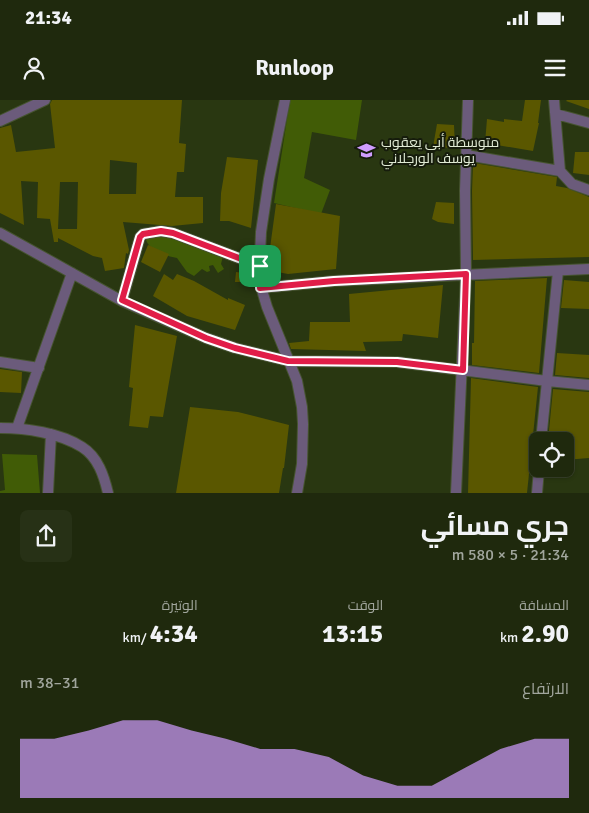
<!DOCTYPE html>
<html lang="ar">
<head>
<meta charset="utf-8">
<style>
  body { margin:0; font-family:Signika,Cairo,sans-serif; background:#273116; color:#f1f3f6; direction:rtl; height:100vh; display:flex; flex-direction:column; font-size:19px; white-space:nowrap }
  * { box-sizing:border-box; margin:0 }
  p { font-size:16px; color:#a1a69d }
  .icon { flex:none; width:28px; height:28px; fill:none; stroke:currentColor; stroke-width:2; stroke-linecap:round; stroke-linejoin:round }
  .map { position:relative; height:393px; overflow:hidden; direction:ltr }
  .side { display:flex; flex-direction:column; background:#1f290d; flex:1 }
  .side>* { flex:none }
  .buttons { position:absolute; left:529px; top:332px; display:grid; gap:10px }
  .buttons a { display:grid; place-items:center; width:45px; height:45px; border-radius:8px; background:#1f290d; box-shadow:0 1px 4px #0004,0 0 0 1px #3c452e; font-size:25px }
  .pin { position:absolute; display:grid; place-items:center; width:42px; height:42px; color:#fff; margin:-21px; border-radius:10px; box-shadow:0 2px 8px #0006 }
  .round { display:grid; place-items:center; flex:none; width:52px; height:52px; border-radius:8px; background:#273116 }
  .overview { display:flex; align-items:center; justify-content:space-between; height:85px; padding:0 20px }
  h1 { font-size:28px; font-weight:700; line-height:38px }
  .stats { display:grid; grid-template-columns:repeat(3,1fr); gap:8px; height:85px; padding:5px 20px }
  .stats div { display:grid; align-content:center }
  .stats b { font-size:25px; font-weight:700 }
  .stats small { font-size:14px; font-weight:400 }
  .stats p { font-size:14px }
  .chart { height:140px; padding:10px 20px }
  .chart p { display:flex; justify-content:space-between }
  .chart svg { width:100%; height:90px; margin-top:5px; fill:#d09dff; opacity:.7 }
  .status { display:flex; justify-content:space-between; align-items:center; height:35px; padding:0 25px; background:#1f290d; direction:ltr }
  .status svg { height:14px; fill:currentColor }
  header { display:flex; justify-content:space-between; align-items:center; height:65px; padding:0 20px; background:#1f290d; font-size:22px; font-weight:700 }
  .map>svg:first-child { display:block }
</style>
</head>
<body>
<div class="status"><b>21:34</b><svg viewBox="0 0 49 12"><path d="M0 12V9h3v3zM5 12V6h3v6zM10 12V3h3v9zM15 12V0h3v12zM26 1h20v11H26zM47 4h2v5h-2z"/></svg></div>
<header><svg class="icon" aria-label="menu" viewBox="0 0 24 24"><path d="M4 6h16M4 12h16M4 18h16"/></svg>Runloop<svg class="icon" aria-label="person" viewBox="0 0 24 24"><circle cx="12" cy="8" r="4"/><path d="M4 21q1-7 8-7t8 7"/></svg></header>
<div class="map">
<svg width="589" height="393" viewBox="0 0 589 393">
  <rect width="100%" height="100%" fill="#293711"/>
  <path fill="#415c06" d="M 290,0 L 362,0 L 356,40 L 312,32 L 304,78 L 330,90 L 321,114 L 274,103 Z
    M 158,131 L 223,156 L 221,164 L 224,169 L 218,173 L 213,165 L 209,166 L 210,171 L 207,172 L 202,169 L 194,176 L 187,172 L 177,158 C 166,156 150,151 146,140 Z
    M 2,354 L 37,355 L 40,393 L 0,393 L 0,391 L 5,390 Z"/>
  <path fill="#5a5700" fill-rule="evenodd" d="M 52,0 L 182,0 L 179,43 L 186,44 L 184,72 L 177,72 L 175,97 L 203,97 L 203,123 L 172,126 L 123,122 L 129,150 L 128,154 L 126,153 L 124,168 L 105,171 L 102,158 L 93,156 L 58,138 L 58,142 L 54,142 L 50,119 L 37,118 L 38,82 L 21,81 L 24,125 L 0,113 L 0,28 L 11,25 L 16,52 L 55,48 L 50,4 ZM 110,60 L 137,63 L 136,94 L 109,94 ZM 60,82 L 78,82 L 77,129 L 58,129 Z
    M 525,0 L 541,0 L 538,23 L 539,23 L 533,51 L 485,43 L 487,19 L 504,22 L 504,19 L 522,21 Z
    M 567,0 L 589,0 L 589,9 L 566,1 Z
    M 437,24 L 454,25 L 455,48 L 433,47 Z
    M 575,52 L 589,52 L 589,75 L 573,73 Z
    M 227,57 L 258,60 L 251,128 L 229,121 L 220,121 L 221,93 Z
    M 474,63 L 557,77 L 556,86 L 567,88 L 589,97 L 589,157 L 473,160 L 472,91 L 473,64 Z
    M 436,102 L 454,103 L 454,124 L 438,122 L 432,119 Z
    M 276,104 L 340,116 L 336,169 L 288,174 L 267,170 Z
    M 148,145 L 169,154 L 160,172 L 141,162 Z
    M 236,172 L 244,173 L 244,182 L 235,182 Z
    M 164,174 L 173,180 L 177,174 L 194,181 L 228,200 L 228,198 L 245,205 L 235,230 L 187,216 L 153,196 Z
    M 547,178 L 539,273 L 472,265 L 472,243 L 474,243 L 475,181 Z
    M 564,180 L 589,182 L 589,209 L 561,208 Z
    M 443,185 L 438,238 L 403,234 L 402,241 L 363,242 L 366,251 L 291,249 L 289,243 L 309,241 L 310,222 L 350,222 L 349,194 Z
    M 135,225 L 177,236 L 163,317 L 150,316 L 148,328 L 129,326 L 133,288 L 129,287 Z
    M 557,253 L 589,255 L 589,278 L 555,275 Z
    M 0,269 L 22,272 L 21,293 L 0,292 Z
    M 471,278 L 538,287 L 527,393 L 468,393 Z
    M 553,289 L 589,292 L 589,358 L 565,360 L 565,341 L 548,341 Z
    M 190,307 L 238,312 L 289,325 L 284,368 L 283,368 L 279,393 L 176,393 Z"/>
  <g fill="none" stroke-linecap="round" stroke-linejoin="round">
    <defs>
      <path id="street" d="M 285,0 L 269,79 L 261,132 L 259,180 L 267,207 L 297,281 L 302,307 L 303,324 L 302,364 L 297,393
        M 554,0 L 560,71
        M 556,14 L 589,23
        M 0,21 L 45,0
        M 466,55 L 560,71 L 572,84 L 589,90
        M 0,133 L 122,201 L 206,238 L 235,248 L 288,261 L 397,262 L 547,281 L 541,341
        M 558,171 L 547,281 L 589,285
        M 261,188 L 334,181 L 589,169
        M 122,201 L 140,137 L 143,134 L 161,131 L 173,133 L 260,166
        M 0,262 L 39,268
        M 0,328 C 26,328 60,333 82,347 C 98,357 104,376 108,393
        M 17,328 L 72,173
        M 48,393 L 51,334
        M 456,393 L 466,174 L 465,91 L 468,0
        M 537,393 L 539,369"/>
    </defs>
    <use href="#street" stroke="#465430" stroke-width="12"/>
    <use href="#street" stroke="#6b5b7b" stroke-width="10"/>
  </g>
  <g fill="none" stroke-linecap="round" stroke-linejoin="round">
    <defs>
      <path id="route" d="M 161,131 L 173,133 L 260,166 L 260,188 L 334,181 L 466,174 L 463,270 L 397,262 L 288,261 L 235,248 L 206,238 L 122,200 L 140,137 L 143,134 Z"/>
    </defs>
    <use href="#route" stroke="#fff" stroke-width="10"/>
    <use href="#route" stroke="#e11d48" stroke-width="6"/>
  </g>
  <defs>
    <symbol id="school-bare" viewBox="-9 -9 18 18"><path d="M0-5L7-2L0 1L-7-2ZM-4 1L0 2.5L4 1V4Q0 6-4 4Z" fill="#d09dff" stroke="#161c0c" stroke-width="2.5" paint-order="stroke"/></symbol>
  </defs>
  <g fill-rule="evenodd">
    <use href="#school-bare" x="354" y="38" width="25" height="25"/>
  </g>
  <g text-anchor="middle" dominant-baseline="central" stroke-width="4" stroke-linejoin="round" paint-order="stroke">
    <g font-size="14" fill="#e1ebd5" stroke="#161c0c" text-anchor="start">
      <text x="381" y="42">متوسطة أبي يعقوب<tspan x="381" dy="16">يوسف الورجلاني</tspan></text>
    </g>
  </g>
</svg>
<div class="buttons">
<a><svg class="icon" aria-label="locate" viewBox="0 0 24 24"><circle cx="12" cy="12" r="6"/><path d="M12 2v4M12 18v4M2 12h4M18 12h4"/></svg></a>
</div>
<div class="pin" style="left:260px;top:166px;background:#1e9e55"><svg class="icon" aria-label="arrive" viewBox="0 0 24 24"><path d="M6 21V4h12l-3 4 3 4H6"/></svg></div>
</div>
<section class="side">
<div class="overview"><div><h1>جري مسائي</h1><p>21:34 · 5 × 580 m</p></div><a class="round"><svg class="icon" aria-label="share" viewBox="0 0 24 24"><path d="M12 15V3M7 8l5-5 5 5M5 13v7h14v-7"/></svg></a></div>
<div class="stats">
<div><p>المسافة</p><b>2.90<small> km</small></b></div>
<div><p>الوقت</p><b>13:15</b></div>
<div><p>الوتيرة</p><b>4:34<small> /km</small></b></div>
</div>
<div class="chart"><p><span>الارتفاع</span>31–38 m</p>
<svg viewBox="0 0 160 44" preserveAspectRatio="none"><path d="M0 44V15L10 15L20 11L30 6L40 6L50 11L60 15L70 20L80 20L90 24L100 33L110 38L120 38L130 29L140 20L150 15L160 15V44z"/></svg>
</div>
</section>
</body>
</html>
